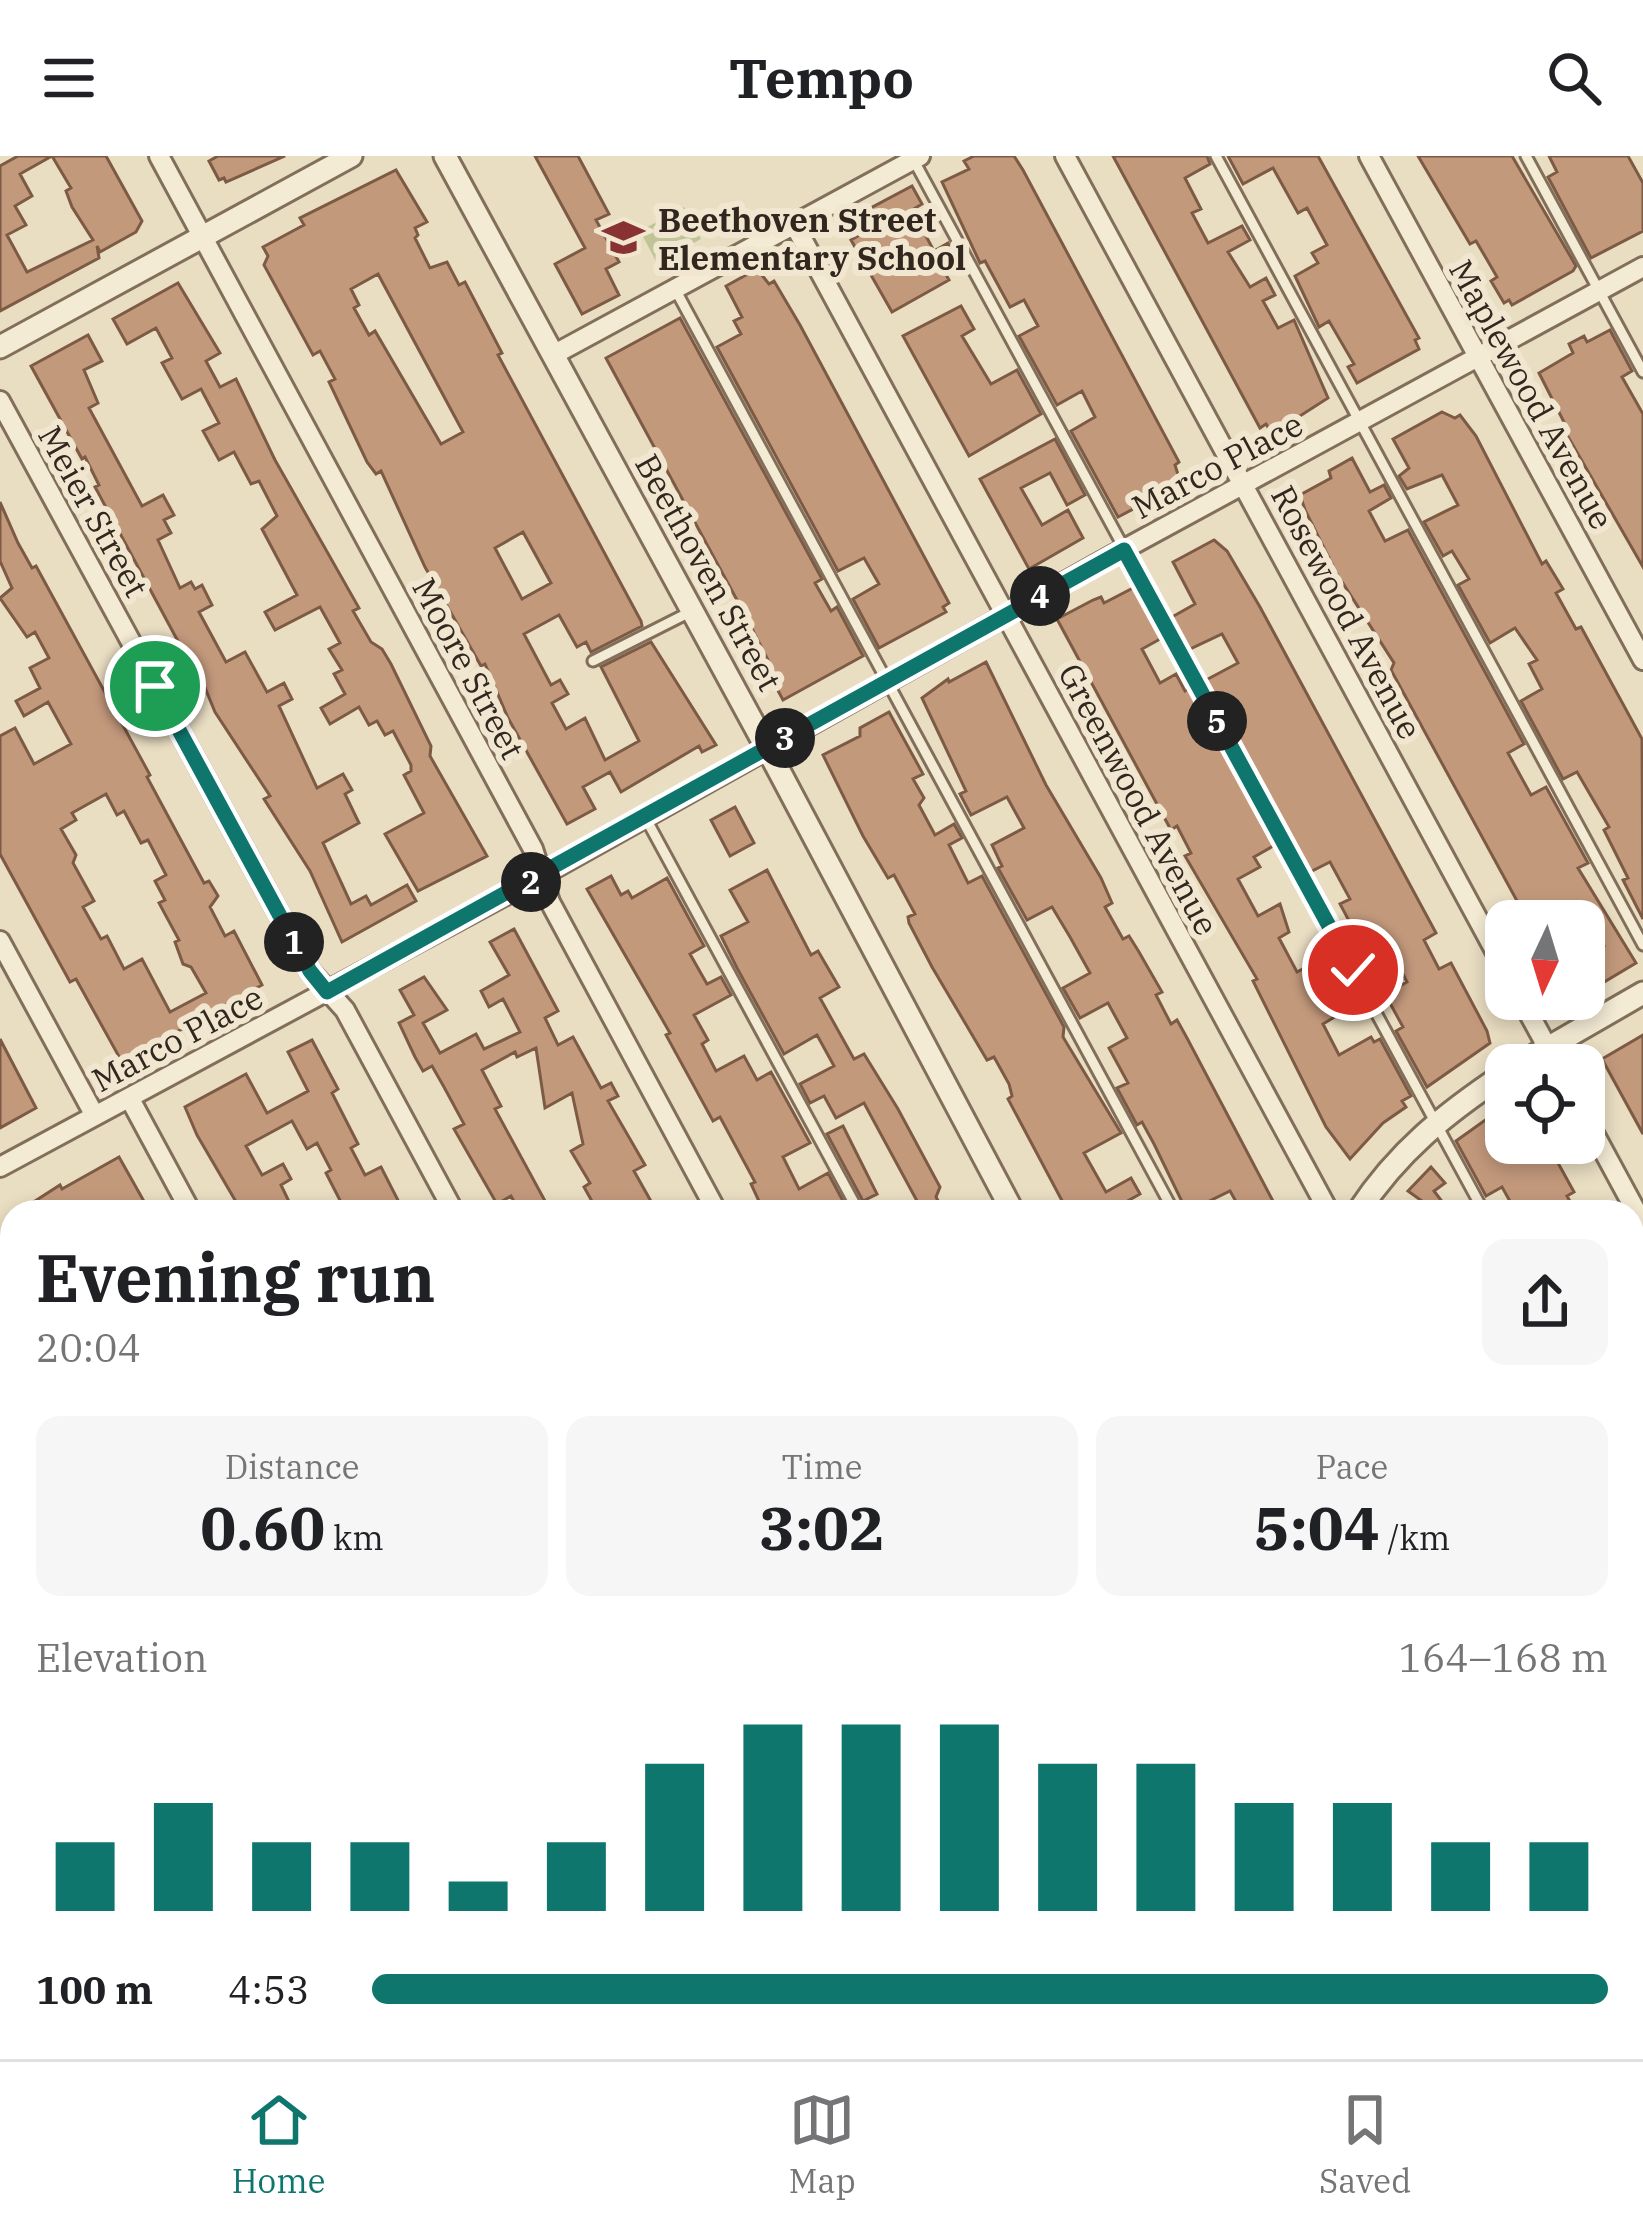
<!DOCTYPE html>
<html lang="en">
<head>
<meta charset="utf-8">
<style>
  body { margin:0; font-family:"IBM Plex Serif",serif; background:#f6f6f6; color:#202124; height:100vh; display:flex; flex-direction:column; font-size:45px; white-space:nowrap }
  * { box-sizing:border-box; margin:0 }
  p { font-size:39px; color:#757577 }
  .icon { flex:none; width:66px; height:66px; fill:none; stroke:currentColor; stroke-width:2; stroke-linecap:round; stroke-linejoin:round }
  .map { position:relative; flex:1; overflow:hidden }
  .details { position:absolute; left:0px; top:1044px; width:1644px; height:861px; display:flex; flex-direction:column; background:#fff; border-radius:36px 36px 0 0; box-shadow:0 6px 18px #0003 }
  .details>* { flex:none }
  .needle { width:78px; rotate:184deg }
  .controls { position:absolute; left:1485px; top:744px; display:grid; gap:24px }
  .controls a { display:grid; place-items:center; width:120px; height:120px; border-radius:24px; background:#fff; box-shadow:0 6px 18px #0003; font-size:60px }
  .pin { position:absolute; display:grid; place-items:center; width:102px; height:102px; color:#fff; margin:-51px; border:6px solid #fff; border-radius:50%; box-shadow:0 3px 12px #0007 }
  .km { position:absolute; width:60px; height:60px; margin:-30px; border-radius:50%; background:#222; color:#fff; font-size:33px; line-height:60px; text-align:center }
  .round { display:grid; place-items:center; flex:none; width:126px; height:126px; border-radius:24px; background:#f6f6f6 }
  .head { display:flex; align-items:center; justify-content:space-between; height:204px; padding:0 36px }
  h1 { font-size:66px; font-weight:700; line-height:90px }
  .metrics { display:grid; grid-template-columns:repeat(3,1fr); gap:18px; height:204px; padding:12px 36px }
  .metrics div { display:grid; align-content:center; border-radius:24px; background:#f6f6f6; text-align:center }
  .metrics b { font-size:60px; font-weight:700 }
  .metrics small { font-size:33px; font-weight:400 }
  .metrics p { font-size:33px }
  .chart { height:336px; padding:24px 36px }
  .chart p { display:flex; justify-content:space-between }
  .chart svg { width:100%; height:216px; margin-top:12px; stroke:#0f766e; stroke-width:6 }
  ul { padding:0 36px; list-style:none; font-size:39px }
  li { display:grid; grid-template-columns:192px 144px 1fr; align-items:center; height:90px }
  li i { height:30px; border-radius:15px; background:#0f766e }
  header { display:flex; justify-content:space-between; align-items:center; height:156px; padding:0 36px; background:#fff; font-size:54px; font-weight:700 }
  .tab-bar { display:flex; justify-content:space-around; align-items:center; height:168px; border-top:3px solid #e0e0e0; background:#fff; font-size:33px; color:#757577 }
  .tab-bar a { display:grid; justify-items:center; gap:6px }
  .tab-bar .current { color:#0f766e }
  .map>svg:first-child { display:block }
</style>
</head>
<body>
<header><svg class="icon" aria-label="menu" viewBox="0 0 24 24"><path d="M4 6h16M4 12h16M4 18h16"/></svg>Tempo<svg class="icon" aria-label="search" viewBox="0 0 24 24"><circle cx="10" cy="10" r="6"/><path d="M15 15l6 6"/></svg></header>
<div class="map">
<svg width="1643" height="1903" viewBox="0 0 1643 1903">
  <rect width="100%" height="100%" fill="#e9ddc2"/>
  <path fill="#c0c598" d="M 684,51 L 701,83 L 657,107 L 640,75 Z"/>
  <path fill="#c3997c" stroke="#7d5a44" stroke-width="3" fill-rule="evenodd" d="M 18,0 L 106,0 L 142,65 L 136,76 L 100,96 L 97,90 L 99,102 L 0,155 L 0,10 ZM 52,0 L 71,32 L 66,35 L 72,51 L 93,84 L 27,116 L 7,79 L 26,69 L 15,50 L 32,40 L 20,18 Z
    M 218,0 L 285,0 L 226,26 L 224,22 L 219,24 L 209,5 Z
    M 535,0 L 578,0 L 609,58 L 596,64 L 619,106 L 606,113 L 619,139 L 582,158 L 555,108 L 585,92 Z
    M 974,0 L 1014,0 L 1023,14 L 1179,306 L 1175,309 L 1181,328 L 1118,361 L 1071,275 L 1095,261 L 1082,235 L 1057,249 L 1019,180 L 1038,170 L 1024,144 L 1010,151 L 985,105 L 980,107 L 942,26 L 969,13 L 964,5 Z
    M 1113,0 L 1207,0 L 1210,8 L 1185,22 L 1201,53 L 1192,57 L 1208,87 L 1242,70 L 1250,84 L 1228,96 L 1250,131 L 1266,122 L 1275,139 L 1263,145 L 1278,172 L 1294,164 L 1328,242 L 1272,278 L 1266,268 L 1260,272 Z
    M 1228,0 L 1318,0 L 1419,182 L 1415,184 L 1419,193 L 1357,227 L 1348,211 L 1354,208 L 1329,165 L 1319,171 L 1295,120 L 1318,107 L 1312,97 L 1327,89 L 1307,52 L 1298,57 L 1273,12 L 1243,28 Z
    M 1418,0 L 1512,0 L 1576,110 L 1573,115 L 1512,149 L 1509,144 L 1504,147 L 1491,125 L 1497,121 L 1486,102 L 1476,85 L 1470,88 Z
    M 1549,0 L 1628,0 L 1643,27 L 1643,75 L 1591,102 L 1548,21 L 1557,16 Z
    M 396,14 L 427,66 L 415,72 L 418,79 L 415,82 L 430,112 L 447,106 L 459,129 L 465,126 L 502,197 L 498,199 L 641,465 L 642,470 L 591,496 L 586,486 L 577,491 L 559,459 L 524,478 L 551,529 L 560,524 L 568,538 L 552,547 L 566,573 L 585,562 L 605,604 L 639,585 L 601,511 L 651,486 L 716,589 L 702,596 L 699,590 L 621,636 L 610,616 L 583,631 L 595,653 L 567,668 L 508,562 L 485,508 L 481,510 L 425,411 L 381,315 L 376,318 L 367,306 L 329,226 L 335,223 L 320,195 L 313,199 L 264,109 L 268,100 L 263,91 L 304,69 L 300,62 ZM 378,118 L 463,276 L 441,288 L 375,175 L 369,179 L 354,152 L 359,149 L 351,133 ZM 523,376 L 551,427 L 522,443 L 495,392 Z
    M 912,30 L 922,48 L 912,54 L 934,95 L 948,87 L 959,106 L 944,115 L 949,124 L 892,156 L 851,84 L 858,80 L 850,63 Z
    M 757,113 L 769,128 L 774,125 L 800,169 L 949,447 L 943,451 L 946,456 L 879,492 L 853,443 L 879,428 L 864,402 L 838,415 L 717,191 L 741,178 L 734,165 L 742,161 L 726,130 Z
    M 178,127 L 220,197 L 206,205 L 220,231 L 236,223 L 275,304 L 359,452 L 353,455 L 371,486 L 382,493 L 391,508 L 431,590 L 430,600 L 487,700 L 418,735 L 385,678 L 424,657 L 404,619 L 411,615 L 411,609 L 393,575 L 385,579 L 377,565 L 369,569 L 359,551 L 330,568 L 321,552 L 345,538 L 334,518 L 342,514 L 329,493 L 340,487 L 320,451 L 275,474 L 265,456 L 297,439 L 262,373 L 277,360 L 259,325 L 251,328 L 234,296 L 219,304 L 203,275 L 219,267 L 201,233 L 182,243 L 162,207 L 172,202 L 156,172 L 127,188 L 113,163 Z
    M 961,150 L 974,173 L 962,180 L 991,228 L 1017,214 L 1041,258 L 969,300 L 903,180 Z
    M 680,162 L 822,423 L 815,427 L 831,455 L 837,451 L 863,500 L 783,544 L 768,516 L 773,514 L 744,457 L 606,202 Z
    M 1610,174 L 1632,215 L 1622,221 L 1643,258 L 1643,411 L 1563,272 L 1566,270 L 1539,217 L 1573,197 L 1569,188 L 1584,180 L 1587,186 Z
    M 88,179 L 102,205 L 84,214 L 98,247 L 89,252 L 142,350 L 163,339 L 174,359 L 164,364 L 171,377 L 158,384 L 180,432 L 191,426 L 195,433 L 202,429 L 212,449 L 199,456 L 226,506 L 245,496 L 267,536 L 284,527 L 292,543 L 279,550 L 317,632 L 343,618 L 352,634 L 345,638 L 359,667 L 323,687 L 351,748 L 366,740 L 371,749 L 407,729 L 416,745 L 342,786 L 310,715 L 264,643 L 270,640 L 215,556 L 192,500 L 187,502 L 95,331 L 99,329 L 85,301 L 82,303 L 31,210 Z
    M 1442,256 L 1455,262 L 1460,259 L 1476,280 L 1542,408 L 1546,405 L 1563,433 L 1556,437 L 1576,473 L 1581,471 L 1642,583 L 1643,763 L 1623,724 L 1628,722 L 1604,674 L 1609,671 L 1577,616 L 1563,623 L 1521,545 L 1542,533 L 1529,508 L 1537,504 L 1515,472 L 1490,487 L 1458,429 L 1469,423 L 1452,395 L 1443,400 L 1424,366 L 1458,349 L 1442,319 L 1407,333 L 1399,320 L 1409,312 L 1393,283 Z
    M 1055,283 L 1085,339 L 1067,349 L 1050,317 L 1021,332 L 1042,369 L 1068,354 L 1083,382 L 1029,413 L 980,323 Z
    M 1352,302 L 1370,336 L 1384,329 L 1391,342 L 1369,355 L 1385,385 L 1408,374 L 1524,588 L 1508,597 L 1531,639 L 1546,631 L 1588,707 L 1578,712 L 1636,807 L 1584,838 L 1584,801 L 1604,790 L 1589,765 L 1528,765 L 1391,514 L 1394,507 L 1337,418 L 1305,354 L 1300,339 L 1331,322 L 1329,315 Z
    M 0,346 L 18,387 L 32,412 L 36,410 L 150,619 L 147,621 L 204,727 L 209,725 L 218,740 L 210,751 L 225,780 L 234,775 L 262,829 L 122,906 L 76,823 L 70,826 L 0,698 L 0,580 L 15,572 L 34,608 L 71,588 L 48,546 L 24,560 L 16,545 L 40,532 L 30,512 L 49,502 L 35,476 L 27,481 L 0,442 L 12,432 L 0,405 ZM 106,638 L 117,659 L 124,655 L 141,687 L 148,684 L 166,719 L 155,725 L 165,744 L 159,747 L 179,784 L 175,786 L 183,808 L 191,811 L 206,837 L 170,856 L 142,803 L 124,813 L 107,780 L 101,783 L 83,751 L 94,745 L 73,707 L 76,699 L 61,673 L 76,664 L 72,657 Z
    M 1214,384 L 1227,395 L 1260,451 L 1436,777 L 1424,784 L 1439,813 L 1451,807 L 1487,875 L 1490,887 L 1427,931 L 1396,875 L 1403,871 L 1385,838 L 1407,826 L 1393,799 L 1367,813 L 1361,802 L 1358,804 L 1344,779 L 1354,774 L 1340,748 L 1350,743 L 1330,706 L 1310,716 L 1206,524 L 1238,507 L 1222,478 L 1190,493 L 1172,461 L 1195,448 L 1173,406 Z
    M 1135,431 L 1162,482 L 1142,493 L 1160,527 L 1176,518 L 1185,535 L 1190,532 L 1275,689 L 1254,701 L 1260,711 L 1238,723 L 1258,760 L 1280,748 L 1289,776 L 1279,782 L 1297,816 L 1327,800 L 1321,791 L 1328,787 L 1342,813 L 1328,820 L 1346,854 L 1323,868 L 1339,899 L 1371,881 L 1374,886 L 1380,883 L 1411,940 L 1402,945 L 1406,951 L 1383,967 L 1350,1003 L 1326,971 L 1253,825 L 1257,823 L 1185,700 L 1191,697 L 1177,670 L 1171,674 L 1057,463 L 1093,444 L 1101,441 L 1104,447 Z
    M 986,506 L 1046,629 L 1101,722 L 1112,747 L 1105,751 L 1123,783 L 1129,780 L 1139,796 L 1162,836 L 1156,839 L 1171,868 L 1177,864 L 1187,882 L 1275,1049 L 1262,1056 L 1242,1056 L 1230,1035 L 1187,1056 L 1154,988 L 1142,966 L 1137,969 L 1117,932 L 1128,927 L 1109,892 L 1127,882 L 1108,847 L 1080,862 L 1063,832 L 1090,817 L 1070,781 L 1052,751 L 1027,764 L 998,712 L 1002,710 L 992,689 L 1024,672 L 1007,641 L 971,659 L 960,638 L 966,635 L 922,542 L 948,523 L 949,526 Z
    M 889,556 L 923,618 L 913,623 L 924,642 L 919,649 L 935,679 L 954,668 L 962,682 L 949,689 L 968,727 L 982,720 L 1064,871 L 1063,881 L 1121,977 L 1084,997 L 1106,1036 L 1131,1022 L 1140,1038 L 1124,1047 L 1129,1056 L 1068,1056 L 1008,943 L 1012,940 L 1009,928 L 994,901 L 987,904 L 932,811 L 909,767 L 908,761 L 915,758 L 894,719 L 888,722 L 863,680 L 823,599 L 860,580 L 860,572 Z
    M 735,651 L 754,687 L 730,700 L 711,664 Z
    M 767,714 L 811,799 L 818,795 L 839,831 L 820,842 L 854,903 L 864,898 L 898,953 L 940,1031 L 936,1041 L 944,1056 L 923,1056 L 864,947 L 836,962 L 824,940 L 810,947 L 800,928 L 834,910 L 817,879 L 784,898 L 737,812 L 721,780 L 748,766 L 730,734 Z
    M 611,720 L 621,739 L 628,735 L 632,742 L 667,722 L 704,790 L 690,798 L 707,828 L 721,821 L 731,839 L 694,859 L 708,884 L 702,888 L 716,915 L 744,900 L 757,924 L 771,916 L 810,987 L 783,1001 L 799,1033 L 828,1017 L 843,1045 L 824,1056 L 764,1056 L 751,1028 L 755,1026 L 720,961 L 713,965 L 666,879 L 670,877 L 587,733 Z
    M 514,773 L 558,855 L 545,862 L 558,889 L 573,881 L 601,932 L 611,927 L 618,940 L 608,945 L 645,1009 L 634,1015 L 657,1056 L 598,1056 L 584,1031 L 590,1027 L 571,995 L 583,988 L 572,937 L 545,952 L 536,892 L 517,901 L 515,896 L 482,914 L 501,950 L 495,953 L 551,1056 L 520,1056 L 511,1040 L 497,1048 L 454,973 L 464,968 L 444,931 L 432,910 L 423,915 L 415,901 L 399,867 L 414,859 L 400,834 L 424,821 L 447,854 L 423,867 L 440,897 L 476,878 L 484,893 L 520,876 L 503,843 L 489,851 L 481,835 L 509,819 L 490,786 Z
    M 1643,879 L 1643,978 L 1602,903 Z
    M 0,883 L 36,952 L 0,972 Z
    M 312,884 L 338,933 L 332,937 L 358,988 L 351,992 L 365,1019 L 381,1011 L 404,1056 L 346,1056 L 326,1017 L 331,1014 L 317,987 L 307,993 L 292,965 L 246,990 L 262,1019 L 283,1008 L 291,1023 L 281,1029 L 294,1056 L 242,1056 L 197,979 L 185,951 L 246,918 L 267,957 L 308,935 L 288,896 Z
    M 1498,955 L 1500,959 L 1506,956 L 1506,987 L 1547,987 L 1574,1036 L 1567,1040 L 1576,1056 L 1516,1056 L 1502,1031 L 1486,1040 L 1456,985 Z
    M 843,970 L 877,1038 L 863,1045 L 827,978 Z
    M 119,1001 L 150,1056 L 18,1056 L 60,1029 L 62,1033 Z
    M 1431,1011 L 1445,1027 L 1434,1035 L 1450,1056 L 1408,1056 L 1422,1045 L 1408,1035 Z"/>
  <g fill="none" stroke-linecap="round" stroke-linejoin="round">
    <defs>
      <path id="service" d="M 1216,0 L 1643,789
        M 1526,0 L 1643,216
        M 913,3 L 1484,1056
        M 675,133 L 1174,1056
        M 593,505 L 690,456
        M 645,661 L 859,1056
        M 1632,1331 L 1643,1351
        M 1301,1893 L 1307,1903"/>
      <path id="minor" d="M 159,0 L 533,693 L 550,746 L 717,1056
        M 1065,0 L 1506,815
        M 1369,0 L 1643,504
        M 794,68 L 1329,1056
        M 553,199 L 920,0
        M 0,245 L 310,815 L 345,854 L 454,1056
        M 0,785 L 95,960
        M 1521,843 L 1557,909
        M 130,943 L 191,1056
        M 1584,959 L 1643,1068
        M 0,1011 L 541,720 L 1108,402 L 1643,111
        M 0,1271 L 12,1265
        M 1632,1572 L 1643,1579
        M 0,1680 L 12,1702
        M 1632,1872 L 1633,1846 L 1643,1825
        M 247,1893 L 253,1903
        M 528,1893 L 533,1903
        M 797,1893 L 802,1903
        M 1138,1893 L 1145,1903
        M 965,1903 L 984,1893"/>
      <path id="tertiary" d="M 445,0 L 777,611 L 1013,1056
        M 0,191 L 351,0
        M 1518,909 L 1643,837
        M 1358,1056 C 1398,995 1446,957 1506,917
        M 0,1833 L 12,1827
        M 1495,1893 L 1503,1903"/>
    </defs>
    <use href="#service" stroke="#816f5b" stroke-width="15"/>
    <use href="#minor" stroke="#816f5b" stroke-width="24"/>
    <use href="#tertiary" stroke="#816f5b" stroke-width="27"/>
    <use href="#service" stroke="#f4ebd4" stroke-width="9"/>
    <use href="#minor" stroke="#f4ebd4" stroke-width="18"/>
    <use href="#tertiary" stroke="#f4ebd4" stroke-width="21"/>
  </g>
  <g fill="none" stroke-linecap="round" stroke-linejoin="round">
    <defs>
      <path id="route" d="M 155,530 L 310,815 L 327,836 L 1124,394 L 1353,814"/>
    </defs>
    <use href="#route" stroke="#fff" stroke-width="24"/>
    <use href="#route" stroke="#0f766e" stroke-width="15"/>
  </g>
  <defs>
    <symbol id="school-bare" viewBox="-9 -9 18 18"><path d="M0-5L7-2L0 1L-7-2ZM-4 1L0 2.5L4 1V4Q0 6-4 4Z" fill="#893233" stroke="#f1e7d1" stroke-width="2.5" paint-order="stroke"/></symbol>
  </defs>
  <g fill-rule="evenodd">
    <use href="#school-bare" x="594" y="52" width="59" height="59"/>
  </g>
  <g text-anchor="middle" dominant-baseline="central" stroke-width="12" stroke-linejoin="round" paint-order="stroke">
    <g font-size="33" font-weight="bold" fill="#32271e" stroke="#f1e7d1" text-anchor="start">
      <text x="658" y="63">Beethoven Street<tspan x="658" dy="38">Elementary School</tspan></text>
    </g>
    <g font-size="33" fill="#32271e" stroke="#f1e7d1">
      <text transform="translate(1532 238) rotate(61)">Maplewood Avenue</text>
      <text transform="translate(1217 309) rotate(-28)">Marco Place</text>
      <text transform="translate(94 355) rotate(61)">Meier Street</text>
      <text transform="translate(709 416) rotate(61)">Beethoven Street</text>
      <text transform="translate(1347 456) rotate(62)">Rosewood Avenue</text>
      <text transform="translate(469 512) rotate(62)">Moore Street</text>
      <text transform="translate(1139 643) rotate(62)">Greenwood Avenue</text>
      <text transform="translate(177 882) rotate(-28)">Marco Place</text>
    </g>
  </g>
</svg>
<div class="controls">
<a><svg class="needle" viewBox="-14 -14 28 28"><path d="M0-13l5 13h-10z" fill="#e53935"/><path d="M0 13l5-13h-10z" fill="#757577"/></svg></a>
<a><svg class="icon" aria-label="locate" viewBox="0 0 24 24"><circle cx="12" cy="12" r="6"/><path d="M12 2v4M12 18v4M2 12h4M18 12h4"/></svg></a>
</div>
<div class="pin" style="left:155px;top:530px;background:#1e9e55"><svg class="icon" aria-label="arrive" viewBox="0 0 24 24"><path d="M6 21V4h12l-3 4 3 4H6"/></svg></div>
<div class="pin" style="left:1353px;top:814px;background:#d93025"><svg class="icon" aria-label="check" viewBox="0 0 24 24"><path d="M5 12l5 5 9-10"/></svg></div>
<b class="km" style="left:294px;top:786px">1</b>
<b class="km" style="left:531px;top:726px">2</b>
<b class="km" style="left:785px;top:582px">3</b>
<b class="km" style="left:1040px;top:440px">4</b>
<b class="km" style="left:1217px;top:565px">5</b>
<section class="details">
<div class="head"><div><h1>Evening run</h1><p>20:04</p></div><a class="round"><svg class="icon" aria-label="share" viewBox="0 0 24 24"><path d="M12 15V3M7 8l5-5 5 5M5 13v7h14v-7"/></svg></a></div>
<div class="metrics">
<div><p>Distance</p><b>0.60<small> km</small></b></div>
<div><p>Time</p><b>3:02</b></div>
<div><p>Pace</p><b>5:04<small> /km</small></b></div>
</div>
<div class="chart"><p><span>Elevation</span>164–168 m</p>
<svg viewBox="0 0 160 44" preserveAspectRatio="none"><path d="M5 44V30M15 44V22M25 44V30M35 44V30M45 44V38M55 44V30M65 44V14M75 44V6M85 44V6M95 44V6M105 44V14M115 44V14M125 44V22M135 44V22M145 44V30M155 44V30"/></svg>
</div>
<ul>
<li><b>100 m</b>4:53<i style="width:100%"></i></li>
</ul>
</section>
</div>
<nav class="tab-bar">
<a class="current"><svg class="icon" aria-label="home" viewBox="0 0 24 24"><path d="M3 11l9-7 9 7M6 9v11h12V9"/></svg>Home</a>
<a><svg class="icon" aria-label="map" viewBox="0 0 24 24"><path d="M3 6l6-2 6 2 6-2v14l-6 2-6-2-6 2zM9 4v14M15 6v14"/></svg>Map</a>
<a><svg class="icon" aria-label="saved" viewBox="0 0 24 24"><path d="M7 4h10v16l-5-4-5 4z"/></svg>Saved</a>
</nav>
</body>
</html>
